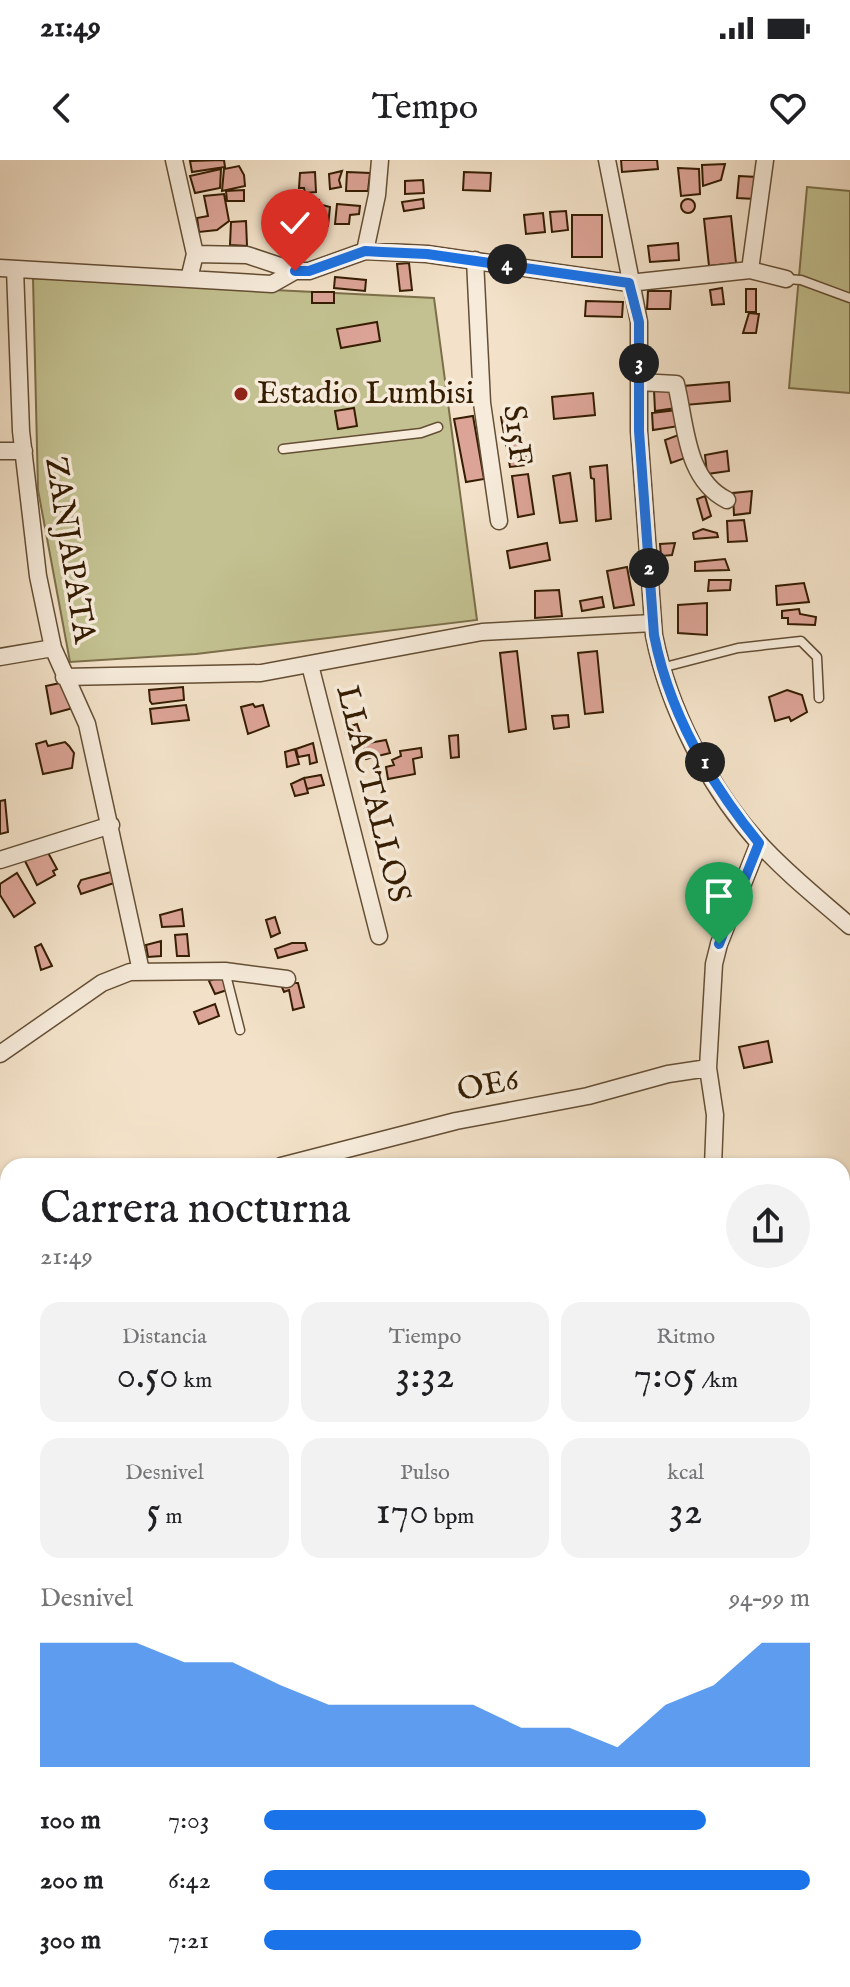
<!DOCTYPE html>
<html lang="es">
<head>
<meta charset="utf-8">
<style>
  body { margin:0; font-family:"IM FELL English",serif; background:#f2f2f2; color:#202124; height:100vh; display:flex; flex-direction:column; font-size:30px; white-space:nowrap }
  * { box-sizing:border-box; margin:0 }
  p { font-size:26px; color:#757577 }
  .icon { flex:none; width:44px; height:44px; fill:none; stroke:currentColor; stroke-width:2; stroke-linecap:round; stroke-linejoin:round }
  .map { position:relative; flex:1; overflow:hidden }
  .panel { position:absolute; left:0px; top:998px; width:850px; height:830px; display:flex; flex-direction:column; background:#fff; border-radius:24px 24px 0 0; box-shadow:0 2px 6px #0004 }
  .panel>* { flex:none }
  .pin { position:absolute; display:grid; place-items:center; width:68px; height:68px; color:#fff; margin:-82px -34px; border-radius:50% 50% 50% 0; rotate:-45deg; box-shadow:0 0 8px #0007 }
  .pin .icon { rotate:45deg }
  .km { position:absolute; width:40px; height:40px; margin:-20px; border-radius:50%; background:#222; color:#fff; font-size:22px; line-height:40px; text-align:center }
  .round { display:grid; place-items:center; flex:none; width:84px; height:84px; border-radius:42px; background:#f2f2f2 }
  .head { display:flex; align-items:center; justify-content:space-between; height:136px; padding:0 40px }
  h1 { font-size:44px; font-weight:600; line-height:60px }
  .stats { display:grid; grid-template-columns:repeat(3,1fr); gap:12px; height:136px; padding:8px 40px }
  .stats div { display:grid; align-content:center; border-radius:20px; background:#f2f2f2; text-align:center }
  .stats b { font-size:40px; font-weight:600 }
  .stats small { font-size:22px; font-weight:400 }
  .stats p { font-size:22px }
  .chart { height:224px; padding:16px 40px }
  .chart p { display:flex; justify-content:space-between }
  .chart svg { width:100%; height:144px; margin-top:8px; fill:#1a73e8; opacity:.7 }
  ul { padding:0 40px; list-style:none; font-size:26px }
  li { display:grid; grid-template-columns:128px 96px 1fr; align-items:center; height:60px }
  li i { height:20px; border-radius:10px; background:#1a73e8 }
  .status { display:flex; justify-content:space-between; align-items:center; height:56px; padding:0 40px; background:#fff; direction:ltr }
  .status svg { height:22px; fill:currentColor }
  header { display:flex; justify-content:space-between; align-items:center; height:104px; padding:0 40px; background:#fff; font-size:36px; font-weight:600 }
  .map>svg:first-child { display:block }
</style>
</head>
<body>
<div class="status"><b>21:49</b><svg viewBox="0 0 49 12"><path d="M0 12V9h3v3zM5 12V6h3v6zM10 12V3h3v9zM15 12V0h3v12zM26 1h20v11H26zM47 4h2v5h-2z"/></svg></div>
<header><svg class="icon" aria-label="back" viewBox="0 0 24 24"><path d="M15 5l-7 7 7 7"/></svg>Tempo<svg class="icon" aria-label="heart" viewBox="0 0 24 24"><path d="M12 20l-8-8c-3-5 5-10 8-4 3-6 11-1 8 4z"/></svg></header>
<div class="map">
<svg width="850" height="1827" viewBox="0 0 850 1827">
  <rect width="100%" height="100%" fill="#f3e2c9"/>
  <filter id="stains"><feTurbulence type="fractalNoise" baseFrequency=".0025" numOctaves="4"/><feColorMatrix values="0 0 0 0 .2 0 0 0 0 .09 0 0 0 0 .02 0 0 0 .5 -.17"/></filter>
  <radialGradient id="worn" r=".72"><stop offset=".6" stop-color="#630" stop-opacity="0"/><stop offset="1" stop-color="#630" stop-opacity=".3"/></radialGradient>
  <path fill="#c3c191" stroke="#7c6f4a" stroke-width="2" d="M 807,27 L 850,31 L 850,233 L 789,228 Z
    M 33,118 L 434,138 L 477,460 L 196,494 L 70,502 L 38,330 Z"/>
  <g fill="none" stroke-linecap="round" stroke-linejoin="round">
    <path stroke="#737d71" stroke-width="4" d="M 0,1172 L 8,1174"/>
  </g>
  <path fill="#dca497" stroke="#351d02" stroke-width="2" d="M 224,0 L 225,7 L 192,12 L 190,1 Z
    M 621,0 L 657,0 L 658,9 L 622,12 Z
    M 725,4 L 721,20 L 703,26 L 702,5 Z
    M 239,6 L 244,15 L 245,26 L 222,31 L 224,9 Z
    M 678,8 L 699,9 L 700,34 L 681,36 Z
    M 221,9 L 220,28 L 195,33 L 190,16 Z
    M 342,11 L 339,20 L 341,27 L 330,29 L 329,14 Z
    M 315,12 L 316,32 L 305,33 L 304,28 L 299,28 L 300,13 Z
    M 347,12 L 370,13 L 368,31 L 346,31 Z
    M 464,12 L 491,13 L 490,31 L 463,30 Z
    M 739,16 L 757,17 L 755,39 L 737,38 Z
    M 423,20 L 424,33 L 405,34 L 405,21 Z
    M 244,30 L 244,41 L 227,41 L 226,31 Z
    M 224,34 L 229,61 L 217,70 L 199,72 L 197,58 L 208,56 L 204,36 Z
    M 294,38 L 319,40 L 317,57 L 298,57 L 293,51 Z
    M681 46a7 7 0 1 1 14 0a7 7 0 1 1-14 0Z
    M 423,39 L 424,48 L 404,51 L 402,42 Z
    M 337,44 L 360,46 L 359,54 L 350,55 L 349,64 L 335,64 Z
    M 322,45 L 330,47 L 328,66 L 311,64 Z
    M 566,51 L 568,70 L 552,72 L 550,52 Z
    M 543,53 L 545,72 L 526,74 L 524,55 Z
    M 572,55 L 602,55 L 602,97 L 572,97 Z
    M 731,56 L 736,103 L 709,106 L 704,59 Z
    M295 66a7 7 0 1 1 14 0a7 7 0 1 1-14 0Z
    M 246,61 L 247,86 L 230,85 L 231,62 Z
    M 678,83 L 679,100 L 650,102 L 648,86 Z
    M 409,103 L 412,130 L 400,131 L 397,104 Z
    M 335,117 L 366,120 L 365,131 L 334,128 Z
    M 722,128 L 724,144 L 712,145 L 710,130 Z
    M 746,129 L 756,129 L 756,152 L 746,152 Z
    M 648,131 L 671,131 L 670,149 L 647,149 Z
    M 312,132 L 334,132 L 334,143 L 312,143 Z
    M 586,141 L 623,142 L 622,157 L 585,156 Z
    M 749,153 L 759,154 L 756,173 L 743,173 Z
    M 377,162 L 380,181 L 341,188 L 337,169 Z
    M 729,222 L 730,241 L 685,245 L 683,226 Z
    M 674,228 L 676,248 L 655,251 L 654,230 Z
    M 593,233 L 595,255 L 554,259 L 552,237 Z
    M 354,248 L 357,266 L 338,269 L 335,251 Z
    M 677,250 L 679,266 L 653,270 L 652,253 Z
    M 519,254 L 527,305 L 510,307 L 501,257 Z
    M 473,256 L 484,319 L 466,322 L 454,259 Z
    M 681,274 L 688,297 L 671,303 L 665,280 Z
    M 727,291 L 729,311 L 707,314 L 705,295 Z
    M 607,305 L 611,359 L 596,361 L 594,319 L 591,318 L 590,307 Z
    M 570,313 L 577,361 L 560,363 L 553,316 Z
    M 528,314 L 534,354 L 518,357 L 512,316 Z
    M 752,331 L 750,353 L 734,355 L 733,333 Z
    M 705,336 L 711,356 L 703,360 L 697,339 Z
    M 744,360 L 747,381 L 728,382 L 727,361 Z
    M 703,369 L 717,373 L 718,377 L 694,379 L 693,373 Z
    M 547,383 L 550,400 L 510,408 L 507,391 Z
    M 675,383 L 672,395 L 661,396 L 660,384 Z
    M 725,399 L 729,410 L 695,411 L 695,402 Z
    M 627,407 L 634,445 L 614,448 L 607,411 Z
    M 709,420 L 731,420 L 730,430 L 708,431 Z
    M 804,423 L 809,442 L 777,445 L 776,426 Z
    M 559,430 L 562,456 L 535,458 L 535,431 Z
    M 602,437 L 604,447 L 582,451 L 580,441 Z
    M 707,443 L 707,475 L 678,473 L 678,445 Z
    M 799,449 L 800,454 L 816,457 L 815,465 L 788,464 L 788,458 L 782,458 L 782,451 Z
    M 517,491 L 526,569 L 509,572 L 500,493 Z
    M 597,491 L 603,552 L 585,554 L 578,493 Z
    M 65,522 L 73,548 L 51,554 L 46,526 Z
    M 183,527 L 184,540 L 152,544 L 150,541 L 149,530 Z
    M 787,530 L 802,535 L 807,552 L 791,561 L 789,557 L 775,561 L 769,537 Z
    M 253,544 L 255,547 L 263,545 L 269,566 L 248,574 L 241,547 Z
    M 186,545 L 189,560 L 152,564 L 150,549 Z
    M 568,555 L 569,567 L 554,569 L 552,556 Z
    M 357,564 L 362,578 L 355,580 L 352,573 L 346,575 L 345,568 Z
    M 458,575 L 459,597 L 451,598 L 449,576 Z
    M 386,580 L 390,593 L 366,599 L 363,584 Z
    M 46,581 L 48,586 L 65,582 L 69,586 L 74,593 L 72,608 L 43,614 L 36,584 Z
    M 313,583 L 317,602 L 310,604 L 309,595 L 298,597 L 296,589 Z
    M 421,588 L 422,597 L 413,599 L 415,614 L 388,619 L 386,607 L 394,605 L 392,600 L 401,596 L 400,591 Z
    M 295,589 L 299,604 L 287,607 L 285,592 Z
    M 321,615 L 324,625 L 307,629 L 304,618 Z
    M 304,618 L 308,633 L 295,636 L 291,624 Z
    M 5,640 L 8,672 L 0,674 L 0,641 Z
    M 46,689 L 57,709 L 53,711 L 55,715 L 37,725 L 23,697 Z
    M 111,712 L 114,723 L 81,734 L 78,726 L 81,720 Z
    M 17,713 L 35,743 L 14,757 L 0,735 L 0,724 Z
    M 182,749 L 184,766 L 162,767 L 160,755 Z
    M 275,757 L 280,773 L 271,777 L 266,760 Z
    M 187,774 L 189,796 L 177,796 L 175,775 Z
    M 161,781 L 161,796 L 148,797 L 146,785 Z
    M 292,783 L 305,783 L 307,790 L 278,798 L 275,789 Z
    M 41,784 L 52,806 L 41,810 L 35,787 Z
    M 218,817 L 228,818 L 230,829 L 215,834 L 209,821 Z
    M 286,823 L 298,823 L 304,847 L 293,850 L 289,830 L 284,832 L 281,825 Z
    M 215,844 L 219,856 L 199,864 L 194,852 Z
    M 768,881 L 772,902 L 744,908 L 739,887 Z"/>
  <g fill="none" stroke-linecap="round" stroke-linejoin="round">
    <defs>
      <path id="service" d="M 786,119 L 801,120 L 850,138
        M 283,289 L 421,273 L 438,267
        M 661,508 L 738,488 L 801,481 L 817,497 L 819,538
        M 225,811 L 240,870"/>
      <path id="minor" d="M 174,0 L 195,94 L 189,119
        M 607,0 L 639,162 L 639,271 L 654,475 C 668,547 709,628 759,683 C 786,713 819,739 850,766
        M 365,91 L 377,35 L 380,0
        M 195,94 L 247,95 L 295,111 L 309,111 L 365,91 L 427,94 L 629,123 L 750,110 L 786,119
        M 475,100 L 482,243 L 499,361
        M 0,108 L 272,124 L 295,111
        M 15,109 L 21,271 L 38,416 L 53,488 L 87,564 L 141,811
        M 750,110 L 765,0
        M 639,222 L 676,224 C 686,264 685,319 727,340
        M 0,291 L 24,291
        M 0,497 L 53,488
        M 310,505 L 379,776
        M 64,517 L 261,513 L 482,472 L 653,463
        M 0,700 L 111,665
        M 0,894 L 102,823 L 130,812 L 225,811 L 287,819
        M 281,1006 L 456,961 L 588,936 L 668,914 L 708,908
        M 713,1006 L 715,955 L 708,908 L 714,804 L 719,784 L 759,683
        M 0,1047 L 8,1048"/>
    </defs>
    <use href="#service" stroke="#644e34" stroke-width="11"/>
    <use href="#minor" stroke="#644e34" stroke-width="19"/>
    <path stroke="#351d02" stroke-width="2" stroke-dasharray="6 4" stroke-linecap="butt" d="M 842,1222 L 850,1226
      M 0,1336 L 8,1337
      M 0,1562 L 8,1564
      M 0,1719 L 8,1715
      M 642,1820 L 659,1827
      M 706,1820 L 706,1827
      M 182,1827 L 187,1820"/>
    <use href="#service" stroke="#f7ecdc" stroke-width="8"/>
    <use href="#minor" stroke="#f7ecdc" stroke-width="16"/>
  </g>
  <g fill="none" stroke-linecap="round" stroke-linejoin="round">
    <defs>
      <path id="route" d="M 295,111 L 309,111 L 365,91 L 382,92 L 427,94 L 629,123 L 639,162 L 639,271 L 654,475 C 669,552 710,623 759,683 L 719,784"/>
    </defs>
    <use href="#route" stroke="#fff" stroke-width="16"/>
    <use href="#route" stroke="#1a73e8" stroke-width="10"/>
  </g>
  <circle fill="#8f2418" stroke="#f7ecdc" stroke-width="3" cx="241" cy="234" r="8"/>
  <g text-anchor="middle" dominant-baseline="central" stroke-width="7" stroke-linejoin="round" paint-order="stroke">
    <g font-size="32" fill="#351d02" stroke="#f7ecdc" text-anchor="start">
      <text x="257" y="234">Estadio Lumbisi</text>
    </g>
    <g font-size="32" fill="#351d02" stroke="#f7ecdc">
      <text transform="translate(516 275) rotate(83)">S15F</text>
      <text transform="translate(69 390) rotate(81)">ZANJAPATA</text>
      <text transform="translate(372 634) rotate(76)">LLACTALLOS</text>
      <text transform="translate(488 926) rotate(-11)">OE6</text>
    </g>
  </g>
  <rect width="100%" height="100%" filter="url(#stains)"/>
  <rect width="100%" height="100%" fill="url(#worn)"/>
</svg>
<div class="pin" style="left:719px;top:784px;background:#1e9e55"><svg class="icon" aria-label="arrive" viewBox="0 0 24 24"><path d="M6 21V4h12l-3 4 3 4H6"/></svg></div>
<div class="pin" style="left:295px;top:111px;background:#d93025"><svg class="icon" aria-label="check" viewBox="0 0 24 24"><path d="M5 12l5 5 9-10"/></svg></div>
<b class="km" style="left:705px;top:602px">1</b>
<b class="km" style="left:649px;top:408px">2</b>
<b class="km" style="left:639px;top:203px">3</b>
<b class="km" style="left:507px;top:104px">4</b>
<section class="panel">
<div class="head"><div><h1>Carrera nocturna</h1><p>21:49</p></div><a class="round"><svg class="icon" aria-label="share" viewBox="0 0 24 24"><path d="M12 15V3M7 8l5-5 5 5M5 13v7h14v-7"/></svg></a></div>
<div class="stats">
<div><p>Distancia</p><b>0.50<small> km</small></b></div>
<div><p>Tiempo</p><b>3:32</b></div>
<div><p>Ritmo</p><b>7:05<small> /km</small></b></div>
</div>
<div class="stats">
<div><p>Desnivel</p><b>5<small> m</small></b></div>
<div><p>Pulso</p><b>170<small> bpm</small></b></div>
<div><p>kcal</p><b>32</b></div>
</div>
<div class="chart"><p><span>Desnivel</span>94–99 m</p>
<svg viewBox="0 0 160 44" preserveAspectRatio="none"><path d="M0 44V6L10 6L20 6L30 12L40 12L50 19L60 25L70 25L80 25L90 25L100 32L110 32L120 38L130 25L140 19L150 6L160 6V44z"/></svg>
</div>
<ul>
<li><b>100 m</b>7:03<i style="width:81%"></i></li>
<li><b>200 m</b>6:42<i style="width:100%"></i></li>
<li><b>300 m</b>7:21<i style="width:69%"></i></li>
</ul>
</section>
</div>
</body>
</html>
